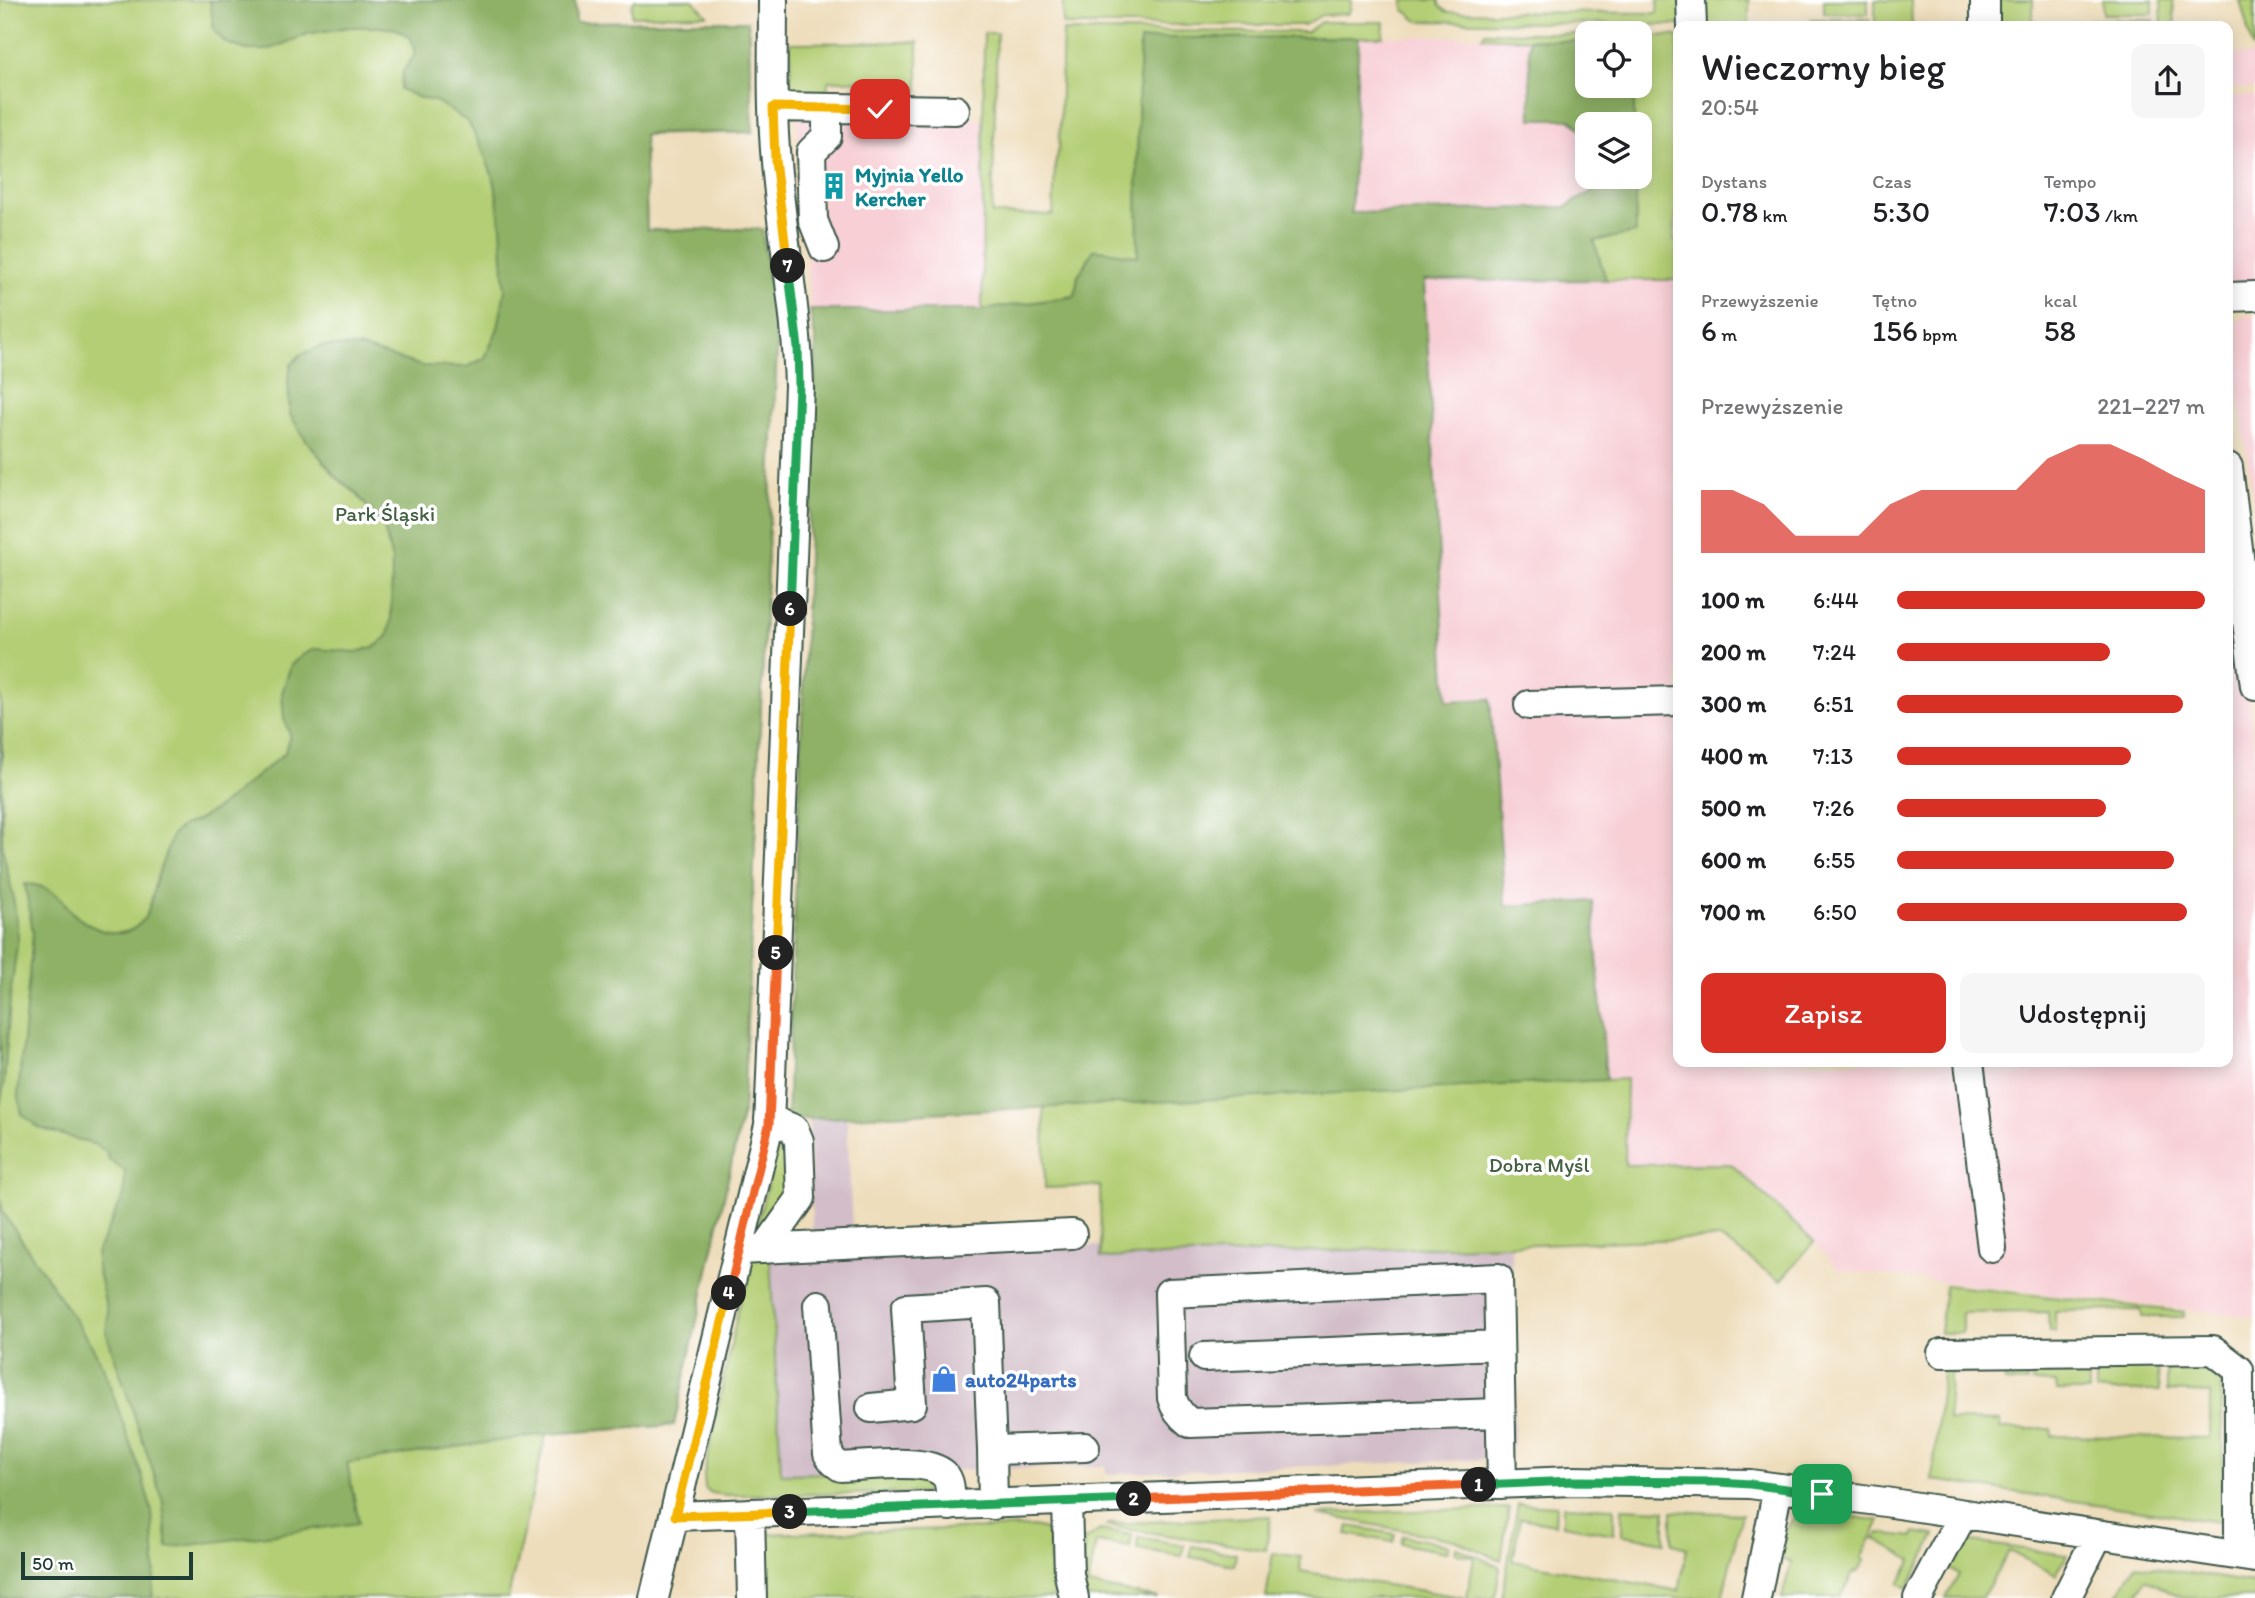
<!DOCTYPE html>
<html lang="pl">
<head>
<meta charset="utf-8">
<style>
  body { margin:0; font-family:Itim,sans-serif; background:#f6f6f6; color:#202124; height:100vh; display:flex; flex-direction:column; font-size:26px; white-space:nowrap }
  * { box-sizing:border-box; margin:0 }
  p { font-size:23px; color:#757577 }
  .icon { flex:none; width:38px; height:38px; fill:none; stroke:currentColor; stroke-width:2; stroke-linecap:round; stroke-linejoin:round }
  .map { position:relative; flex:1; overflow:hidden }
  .drawer { position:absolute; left:1673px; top:21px; width:560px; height:1046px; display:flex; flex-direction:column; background:#fff; border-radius:14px; box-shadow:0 4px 18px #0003 }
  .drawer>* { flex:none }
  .buttons { position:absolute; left:1575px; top:21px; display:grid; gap:14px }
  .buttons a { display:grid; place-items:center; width:77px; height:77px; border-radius:14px; background:#fff; box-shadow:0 4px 18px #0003; font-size:35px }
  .scale { position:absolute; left:21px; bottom:18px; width:172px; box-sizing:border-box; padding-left:7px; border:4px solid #1f3d34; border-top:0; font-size:19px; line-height:24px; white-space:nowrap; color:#1f3d34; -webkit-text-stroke:5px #fff; paint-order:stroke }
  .pin { position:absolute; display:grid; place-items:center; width:60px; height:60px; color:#fff; margin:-30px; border-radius:14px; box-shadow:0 4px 10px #0006 }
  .km { position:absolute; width:35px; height:35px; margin:-18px; border-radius:50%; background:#222; color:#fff; font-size:19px; line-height:35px; text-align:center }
  .round { display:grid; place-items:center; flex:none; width:74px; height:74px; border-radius:14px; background:#f6f6f6 }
  .headline { display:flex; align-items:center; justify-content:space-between; height:119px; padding:0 28px }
  h1 { font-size:38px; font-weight:600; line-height:52px }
  .stats { display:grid; grid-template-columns:repeat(3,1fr); gap:10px; height:119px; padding:7px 28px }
  .stats div { display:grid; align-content:center }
  .stats b { font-size:30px; font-weight:600 }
  .stats small { font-size:19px; font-weight:400 }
  .stats p { font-size:19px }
  .chart { height:196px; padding:14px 28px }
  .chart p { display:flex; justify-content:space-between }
  .chart svg { width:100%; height:126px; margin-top:7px; fill:#d93025; opacity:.7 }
  .action { display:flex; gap:14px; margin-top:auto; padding:14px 28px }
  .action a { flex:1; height:80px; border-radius:14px; background:#d93025; color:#fff; font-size:28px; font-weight:600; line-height:80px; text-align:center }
  .action a+a { background:#f6f6f6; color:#202124 }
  ul { padding:0 28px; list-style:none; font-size:23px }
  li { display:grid; grid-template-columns:112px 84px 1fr; align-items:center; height:52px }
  li i { height:18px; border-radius:9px; background:#d93025 }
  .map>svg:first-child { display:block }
</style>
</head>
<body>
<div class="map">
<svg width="2255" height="1598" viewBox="0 0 2255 1598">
  <rect width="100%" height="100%" fill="#fff"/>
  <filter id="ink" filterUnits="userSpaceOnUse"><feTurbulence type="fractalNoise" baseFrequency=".0143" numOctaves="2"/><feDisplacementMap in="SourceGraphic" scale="14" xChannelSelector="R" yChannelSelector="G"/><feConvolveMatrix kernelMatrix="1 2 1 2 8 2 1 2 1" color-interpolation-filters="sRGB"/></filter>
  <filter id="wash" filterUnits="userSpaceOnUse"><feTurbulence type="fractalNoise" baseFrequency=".00686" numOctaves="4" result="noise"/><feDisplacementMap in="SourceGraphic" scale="28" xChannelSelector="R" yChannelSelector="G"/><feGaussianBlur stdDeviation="1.57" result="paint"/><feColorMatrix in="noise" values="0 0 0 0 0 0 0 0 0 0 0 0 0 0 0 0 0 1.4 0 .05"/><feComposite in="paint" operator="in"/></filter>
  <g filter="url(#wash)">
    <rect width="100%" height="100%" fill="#edb"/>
    <path fill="#f7cfd5" d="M 1477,36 L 1587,42 L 1587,86 L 1634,86 L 1634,124 L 1587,124 L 1587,177 L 1635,177 L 1636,233 L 1465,266 L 1162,240 L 1163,38 Z
      M 2228,54 L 2255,55 L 2255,88 L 2228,88 Z
      M 2228,96 L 2255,96 L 2255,283 L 2228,284 Z
      M 797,118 L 983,119 L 982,310 L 810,310 Z
      M 1678,280 L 1678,1062 L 2228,1062 L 2228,527 L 2255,749 L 2255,1317 L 1839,1270 L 1814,1242 L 1731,1164 L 1625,1165 L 1626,1080 L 1606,1080 L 1593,902 L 1505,906 L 1490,699 L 1447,701 L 1424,281 Z
      M 2245,316 L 2255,316 L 2255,514 L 2230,331 L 2233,324 Z"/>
    <path fill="#d2bdc8" d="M 847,1117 L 853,1255 L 1094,1246 L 1100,1246 L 1102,1258 L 1511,1245 L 1514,1444 L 1493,1459 L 1106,1474 L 1105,1466 L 781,1475 L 770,1256 L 813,1255 L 809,1119 Z"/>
    <path fill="#b3ce75" stroke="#698654" stroke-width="2" d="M 0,0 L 575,0 L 576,22 L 748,21 L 753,132 L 644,135 L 647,230 L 762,229 L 777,347 L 743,1110 L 674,1425 L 546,1434 L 508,1598 L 0,1598 Z
      M 635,0 L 693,0 L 707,15 L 632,16 L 632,6 Z
      M 1063,0 L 1351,0 L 1350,10 L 1347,14 L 1322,15 L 1304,25 L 1063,25 Z
      M 1404,0 L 1439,0 L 1439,5 L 1447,12 L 1657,13 L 1658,0 L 1683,0 L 1683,25 L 1418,21 L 1404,10 Z
      M 1705,0 L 1749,0 L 1749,26 L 1705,26 Z
      M 1824,0 L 1868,0 L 1868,14 L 1824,13 Z
      M 1875,0 L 1911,0 L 1912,26 L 1875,26 Z
      M 1988,0 L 2033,0 L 2033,26 L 1989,26 Z
      M 2103,0 L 2153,0 L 2153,14 L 2103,14 Z
      M 2161,0 L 2173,0 L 2175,26 L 2162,26 Z
      M 2240,0 L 2255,0 L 2255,48 L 2253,48 Z
      M 1810,19 L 1869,19 L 1869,26 L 1810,26 Z
      M 2090,20 L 2154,20 L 2154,26 L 2090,26 Z
      M 1321,22 L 1384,22 L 1383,37 L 1163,38 L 1140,41 L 1137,164 L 1138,256 L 1078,276 L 1075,296 L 982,310 L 984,33 L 997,33 L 992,214 L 1053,215 L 1055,165 L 1059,149 L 1063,31 L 1307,32 Z
      M 1485,32 L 1587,34 L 1587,42 L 1482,37 Z
      M 1640,35 L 1678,36 L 1678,215 L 1676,215 L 1674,241 L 1678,242 L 1678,280 L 1606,280 L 1594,241 L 1636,232 L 1635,177 L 1640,177 L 1640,124 L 1634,124 L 1634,86 L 1640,86 Z
      M 918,42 L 918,97 L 894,98 L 893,80 L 828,81 L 827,98 L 798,95 L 791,90 L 790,43 Z
      M 1626,1079 L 1625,1165 L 1731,1164 L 1814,1242 L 1780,1281 L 1720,1238 L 1101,1258 L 1100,1186 L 1045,1188 L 1044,1107 Z
      M 782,1132 L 789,1133 L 795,1195 L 752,1242 Z
      M 770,1256 L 781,1474 L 932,1471 L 940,1493 L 725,1495 L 711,1493 L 705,1488 L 704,1474 L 749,1257 Z
      M 1945,1285 L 2184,1312 L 2184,1317 L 2142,1317 L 2141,1310 L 2055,1311 L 2055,1332 L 2049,1332 L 2048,1312 L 1962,1313 L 1962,1333 L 1940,1333 Z
      M 1944,1364 L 1978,1364 L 1978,1373 L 1950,1373 L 1948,1420 L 2000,1421 L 2000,1429 L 2051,1429 L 2052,1436 L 2210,1438 L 2210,1393 L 2167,1391 L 2167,1364 C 2186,1364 2209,1360 2221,1379 L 2224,1517 L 2218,1522 L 1932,1480 Z
      M 1984,1364 L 2026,1364 L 2027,1383 L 2005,1382 L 2005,1374 L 1984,1374 Z
      M 2032,1365 L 2088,1365 L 2089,1391 L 2057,1391 L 2056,1383 L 2032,1382 Z
      M 2096,1365 L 2158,1365 L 2159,1391 L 2096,1391 Z
      M 1518,1504 L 1556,1506 L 1555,1524 L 1520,1518 L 1513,1561 L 1679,1591 L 1687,1548 L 1672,1544 L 1672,1511 L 1742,1514 L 1722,1598 L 1502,1598 Z
      M 1563,1506 L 1614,1508 L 1614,1534 L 1563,1525 Z
      M 1509,1508 L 1501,1560 L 1455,1540 L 1317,1514 Z
      M 1622,1508 L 1665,1510 L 1665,1542 L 1622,1535 Z
      M 1810,1510 L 1880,1521 L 1861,1558 L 1865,1560 L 1857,1573 L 1854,1572 L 1839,1598 L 1782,1598 L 1791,1562 L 1779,1559 C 1785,1538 1785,1515 1810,1510 Z
      M 1271,1516 L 1266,1550 L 1106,1526 L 1109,1524 Z
      M 1349,1526 L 1395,1534 L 1393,1542 L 1347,1534 Z
      M 1034,1527 L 1045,1530 L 1049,1535 L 1052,1585 L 1055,1598 L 757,1598 L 755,1534 Z
      M 1100,1530 L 1132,1535 L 1130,1547 L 1096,1542 L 1088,1585 L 1159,1598 L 1087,1598 L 1083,1570 L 1084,1539 L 1087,1539 Z
      M 1914,1532 L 1935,1535 L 1908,1588 L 1899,1583 L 1912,1560 L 1874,1538 L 1879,1533 L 1913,1537 Z
      M 1403,1536 L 1449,1545 L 1447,1552 L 1401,1544 Z
      M 1138,1537 L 1184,1545 L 1182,1556 L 1137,1549 Z
      M 1957,1540 L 2067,1555 L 2056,1575 L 2009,1551 L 1982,1598 L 1946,1598 L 1959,1574 L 1945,1566 Z
      M 1192,1546 L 1236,1554 L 1234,1565 L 1190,1557 Z
      M 1456,1547 L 1500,1567 L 1495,1598 L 1266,1598 L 1273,1553 L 1301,1557 L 1300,1571 L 1467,1598 L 1474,1557 L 1455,1553 Z
      M 2136,1565 L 2255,1583 L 2255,1598 L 2181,1598 L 2146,1579 L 2135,1598 L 2125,1598 L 2118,1594 Z"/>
    <path fill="#8eb166" stroke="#56774d" stroke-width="2" d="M 210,0 L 575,0 L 576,22 L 748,21 L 753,132 L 644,134 L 647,230 L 762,229 L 777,347 L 743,1110 L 674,1425 L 546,1434 L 347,1463 L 359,1523 L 168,1548 L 162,1498 L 106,1332 L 108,1314 L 97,1268 L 96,1254 L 124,1195 L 125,1171 L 109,1160 L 106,1152 L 93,1144 L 39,1128 L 22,1114 L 18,1094 L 33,933 L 25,884 C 37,884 50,889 60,897 C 65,902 68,909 74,914 C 93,931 127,945 145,917 C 151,908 153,892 156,881 C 161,865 167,850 172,835 L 182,826 L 198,820 L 219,807 L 285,753 L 290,734 L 284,719 L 282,693 L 291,665 L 302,655 L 315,649 L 357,652 L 376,646 L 388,636 L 391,621 L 392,561 L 384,527 L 356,493 L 337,478 L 306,440 L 290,415 L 288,381 L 291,365 L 301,354 L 322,346 L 344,346 L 363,348 L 422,366 L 467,367 L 485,358 L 498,328 L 505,290 L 501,226 L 495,183 L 481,146 L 468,122 L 437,102 L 417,97 L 400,89 L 403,71 L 415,55 L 411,38 L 396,29 L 378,27 L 349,27 L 308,34 L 268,50 L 246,50 L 226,43 L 214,31 Z
      M 1359,37 L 1351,213 L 1565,207 L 1608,182 L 1608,177 L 1635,177 L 1636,233 L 1594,241 L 1606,280 L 1424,281 L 1447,701 L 1490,699 L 1505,906 L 1593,901 L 1606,1080 L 787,1120 L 816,343 L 810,310 L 982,310 L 1075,296 L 1078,276 L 1094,249 L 1138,256 L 1137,164 L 1140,41 L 1163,38 Z
      M 1529,39 L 1587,42 L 1587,86 L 1634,86 L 1634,124 L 1587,124 L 1587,135 L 1570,119 L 1531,119 Z
      M 0,696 L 2,729 L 2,847 L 13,895 L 18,937 L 10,999 L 4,1084 L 0,1107 Z
      M 0,1198 L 3,1212 L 92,1346 L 103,1367 L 142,1476 L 152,1512 L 155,1569 L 152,1598 L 0,1598 Z"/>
  </g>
  <g filter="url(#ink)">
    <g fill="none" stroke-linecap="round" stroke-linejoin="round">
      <defs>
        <path id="minor" d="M 1691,0 L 1692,26
          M 1985,0 L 1985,26
          M 773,107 L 955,110
          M 824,248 L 813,220 L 811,152 L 827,136 L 827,108
          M 2228,297 L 2255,296
          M 2228,467 L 2255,686
          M 1529,705 L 1678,701
          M 1969,1062 L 1992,1248
          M 765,1249 L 801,1198 L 799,1141 L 794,1129 L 769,1119
          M 740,1250 L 1072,1234
          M 818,1305 L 828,1454 L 834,1462 L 841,1467 C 866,1466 927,1457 944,1474 C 952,1482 950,1497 950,1506
          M 1942,1353 L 2213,1350 L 2239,1370 L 2239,1555
          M 1204,1357 L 1499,1345
          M 871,1408 L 912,1404 L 906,1308 L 986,1303 L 992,1450
          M 1500,1413 L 1190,1423 C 1181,1416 1175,1409 1172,1398 L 1169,1293 L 1498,1278 L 1502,1484
          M 1067,1502 L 1069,1574 L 1074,1598
          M 993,1505 L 992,1450 L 1085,1447
          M 750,1513 L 752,1598
          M 675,1516 L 1572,1481 L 1750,1484 L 1885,1502 L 2255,1558
          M 654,1598 L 769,1125 L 799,386 C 797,311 782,237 776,162 C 771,108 773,54 773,0
          M 1756,1598 L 1778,1488
          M 1918,1598 L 1963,1514
          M 2066,1598 L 2098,1535"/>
      </defs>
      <use href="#minor" stroke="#3e5548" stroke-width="32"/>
      <use href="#minor" stroke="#fff" stroke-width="28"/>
    </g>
  </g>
  <g fill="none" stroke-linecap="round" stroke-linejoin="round" filter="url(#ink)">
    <defs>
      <path id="split-1" d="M 1479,1485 L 1572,1481 L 1719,1482 L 1750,1484 L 1822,1494"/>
      <path id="split-2" d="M 1134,1499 L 1479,1485"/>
      <path id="split-3" d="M 790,1512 L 1134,1499"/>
      <path id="split-4" d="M 729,1293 L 675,1516 L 790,1512"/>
      <path id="split-5" d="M 729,1293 L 769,1125 L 776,953"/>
      <path id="split-6" d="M 776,953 L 790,609"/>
      <path id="split-7" d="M 788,266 L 798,348 L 799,386 L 790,609"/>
      <path id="split-8" d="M 788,266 L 775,160 L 773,107 L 880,109"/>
    </defs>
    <use href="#split-1" stroke="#fff" stroke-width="14"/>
    <use href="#split-2" stroke="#fff" stroke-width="14"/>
    <use href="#split-3" stroke="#fff" stroke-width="14"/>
    <use href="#split-4" stroke="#fff" stroke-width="14"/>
    <use href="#split-5" stroke="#fff" stroke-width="14"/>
    <use href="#split-6" stroke="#fff" stroke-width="14"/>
    <use href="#split-7" stroke="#fff" stroke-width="14"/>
    <use href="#split-8" stroke="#fff" stroke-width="14"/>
    <use href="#split-1" stroke="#22a559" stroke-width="9"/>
    <use href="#split-2" stroke="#f0652b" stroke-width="9"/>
    <use href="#split-3" stroke="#22a559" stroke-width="9"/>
    <use href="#split-4" stroke="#f5b400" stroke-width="9"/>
    <use href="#split-5" stroke="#f0652b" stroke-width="9"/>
    <use href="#split-6" stroke="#f5b400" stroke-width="9"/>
    <use href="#split-7" stroke="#22a559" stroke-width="9"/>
    <use href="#split-8" stroke="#f5b400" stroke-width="9"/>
  </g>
  <defs>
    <symbol id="building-bare" viewBox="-9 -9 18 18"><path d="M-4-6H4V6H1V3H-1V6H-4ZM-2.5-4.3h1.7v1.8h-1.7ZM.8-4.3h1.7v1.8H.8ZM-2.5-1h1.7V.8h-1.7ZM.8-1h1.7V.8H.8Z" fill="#0f9aa8" stroke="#fff" stroke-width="2.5" paint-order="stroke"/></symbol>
    <symbol id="shop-bare" viewBox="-9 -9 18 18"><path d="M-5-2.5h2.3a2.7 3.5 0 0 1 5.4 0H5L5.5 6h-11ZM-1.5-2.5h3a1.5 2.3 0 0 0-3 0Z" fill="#3f7fe0" stroke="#fff" stroke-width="2.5" paint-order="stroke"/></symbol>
  </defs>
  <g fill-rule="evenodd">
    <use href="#building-bare" x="815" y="167" width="38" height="38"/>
    <use href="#shop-bare" x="925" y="1360" width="38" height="38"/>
  </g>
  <g text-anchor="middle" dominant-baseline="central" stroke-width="7" stroke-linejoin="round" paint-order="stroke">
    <g font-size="21" font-weight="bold" fill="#0d838f" stroke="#fff" text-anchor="start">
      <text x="855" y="174">Myjnia Yello<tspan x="855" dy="24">Kercher</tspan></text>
    </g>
    <g font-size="21" fill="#446144" stroke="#fff">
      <text x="385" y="513">Park Śląski</text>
      <text x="1539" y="1164">Dobra Myśl</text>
    </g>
    <g font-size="21" font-weight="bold" fill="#366cbe" stroke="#fff" text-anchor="start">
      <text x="965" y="1379">auto24parts</text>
    </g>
  </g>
</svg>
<div class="buttons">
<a><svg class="icon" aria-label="locate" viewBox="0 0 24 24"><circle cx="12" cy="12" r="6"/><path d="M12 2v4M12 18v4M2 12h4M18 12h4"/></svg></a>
<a><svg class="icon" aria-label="layers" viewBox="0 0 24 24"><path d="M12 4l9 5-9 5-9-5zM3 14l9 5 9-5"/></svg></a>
</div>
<div class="scale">50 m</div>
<div class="pin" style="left:1822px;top:1494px;background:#1e9e55"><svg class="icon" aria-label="arrive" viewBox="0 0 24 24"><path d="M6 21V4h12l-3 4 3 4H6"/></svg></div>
<div class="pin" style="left:880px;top:109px;background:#d93025"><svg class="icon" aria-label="check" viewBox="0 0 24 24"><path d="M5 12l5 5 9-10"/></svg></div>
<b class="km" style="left:1479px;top:1485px">1</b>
<b class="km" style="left:1134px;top:1499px">2</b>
<b class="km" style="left:790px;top:1512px">3</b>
<b class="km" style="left:729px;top:1293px">4</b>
<b class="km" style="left:776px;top:953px">5</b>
<b class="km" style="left:790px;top:609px">6</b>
<b class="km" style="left:788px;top:266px">7</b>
<section class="drawer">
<div class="headline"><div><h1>Wieczorny bieg</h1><p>20:54</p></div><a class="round"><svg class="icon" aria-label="share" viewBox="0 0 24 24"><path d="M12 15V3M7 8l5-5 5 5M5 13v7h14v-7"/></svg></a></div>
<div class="stats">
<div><p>Dystans</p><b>0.78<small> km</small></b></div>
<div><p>Czas</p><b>5:30</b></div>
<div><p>Tempo</p><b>7:03<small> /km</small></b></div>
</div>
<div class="stats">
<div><p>Przewyższenie</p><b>6<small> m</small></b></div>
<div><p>Tętno</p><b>156<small> bpm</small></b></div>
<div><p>kcal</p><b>58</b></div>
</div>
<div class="chart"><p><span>Przewyższenie</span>221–227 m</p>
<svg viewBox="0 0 160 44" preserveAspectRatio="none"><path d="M0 44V22L10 22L20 27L30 38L40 38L50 38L60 27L70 22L80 22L90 22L100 22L110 11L120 6L130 6L140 11L150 17L160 22V44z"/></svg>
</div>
<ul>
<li><b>100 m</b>6:44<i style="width:100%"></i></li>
<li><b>200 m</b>7:24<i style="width:69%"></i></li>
<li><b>300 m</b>6:51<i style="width:93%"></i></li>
<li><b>400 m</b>7:13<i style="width:76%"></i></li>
<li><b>500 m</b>7:26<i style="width:68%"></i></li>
<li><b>600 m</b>6:55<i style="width:90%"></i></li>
<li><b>700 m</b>6:50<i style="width:94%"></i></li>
</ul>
<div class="action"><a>Zapisz</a><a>Udostępnij</a></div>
</section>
</div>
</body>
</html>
